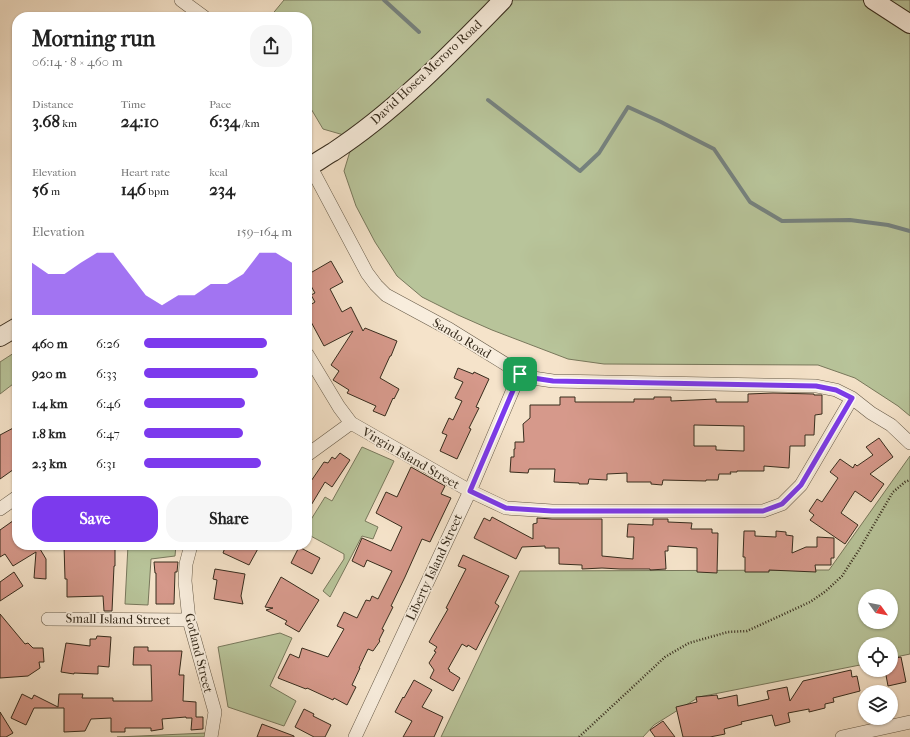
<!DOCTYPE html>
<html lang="en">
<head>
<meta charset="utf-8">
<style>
  body { margin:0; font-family:"IM FELL French Canon",serif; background:#f6f6f6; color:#222; height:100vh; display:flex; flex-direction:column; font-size:15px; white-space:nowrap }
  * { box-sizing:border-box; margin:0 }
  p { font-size:13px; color:#767676 }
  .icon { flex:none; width:22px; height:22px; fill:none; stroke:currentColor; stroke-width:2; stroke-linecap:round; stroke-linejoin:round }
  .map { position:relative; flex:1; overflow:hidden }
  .side { position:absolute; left:12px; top:12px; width:300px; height:538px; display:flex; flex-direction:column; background:#fff; border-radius:16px; box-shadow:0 1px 3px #0004 }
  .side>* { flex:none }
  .needle { width:26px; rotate:123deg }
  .fabs { position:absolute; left:858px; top:589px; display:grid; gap:8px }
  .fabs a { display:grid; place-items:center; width:40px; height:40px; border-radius:50%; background:#fff; box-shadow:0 1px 3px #0004; font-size:20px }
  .pin { position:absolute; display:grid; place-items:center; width:34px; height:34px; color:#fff; margin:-17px; border-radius:8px; box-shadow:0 2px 6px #0006 }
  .round { display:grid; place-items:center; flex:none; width:42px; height:42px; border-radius:16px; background:#f6f6f6 }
  .overview { display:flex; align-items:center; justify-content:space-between; height:68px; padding:0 20px }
  h1 { font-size:22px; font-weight:700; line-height:30px }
  .stats { display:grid; grid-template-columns:repeat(3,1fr); gap:6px; height:68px; padding:4px 20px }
  .stats div { display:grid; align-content:center }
  .stats b { font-size:17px; font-weight:700 }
  .stats small { font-size:11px; font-weight:400 }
  .stats p { font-size:11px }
  .chart { height:112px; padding:8px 20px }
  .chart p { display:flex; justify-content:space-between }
  .chart svg { width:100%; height:72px; margin-top:4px; fill:#7c3aed; opacity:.7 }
  .button { display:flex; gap:8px; margin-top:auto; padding:8px 20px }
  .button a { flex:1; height:46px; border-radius:16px; background:#7c3aed; color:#fff; font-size:16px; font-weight:700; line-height:46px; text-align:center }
  .button a+a { background:#f6f6f6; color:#222 }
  ul { padding:0 20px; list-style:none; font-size:13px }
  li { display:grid; grid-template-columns:64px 48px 1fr; align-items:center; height:30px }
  li i { height:10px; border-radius:5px; background:#7c3aed }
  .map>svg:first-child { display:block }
</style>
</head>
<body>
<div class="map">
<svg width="910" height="737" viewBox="0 0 910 737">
  <rect width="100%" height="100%" fill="#f5e3ca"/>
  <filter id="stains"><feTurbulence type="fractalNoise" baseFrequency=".005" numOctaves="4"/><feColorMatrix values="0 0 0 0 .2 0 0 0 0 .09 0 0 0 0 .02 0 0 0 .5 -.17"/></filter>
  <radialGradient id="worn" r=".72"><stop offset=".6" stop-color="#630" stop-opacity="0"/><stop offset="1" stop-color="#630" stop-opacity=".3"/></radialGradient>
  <path fill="#b8c49a" stroke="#78785c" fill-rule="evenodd" d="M 284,0 L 910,0 L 910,416 L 898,406 L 855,378 L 818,365 L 604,364 L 568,359 L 492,330 L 458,315 L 422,297 L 397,276 L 375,242 L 356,206 L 344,171 L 354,138 L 323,129 L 307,102 L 307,17 L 270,17 Z
    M 17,351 L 17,381 L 0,394 L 0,362 Z
    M 362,447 L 394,461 L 365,521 L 378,527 L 373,539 L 362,536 L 330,597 L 323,591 L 344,559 L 344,554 L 307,534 L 307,526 L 325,497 L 332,501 Z
    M 910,456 L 910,654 L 891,658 L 891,644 L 865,644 L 865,664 L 699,697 L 654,725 L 643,737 L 441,737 L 520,571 L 829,570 ZM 865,596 L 891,596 L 891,622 L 865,622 Z
    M 128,545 L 176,545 L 175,556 L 151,559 L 148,605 L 125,604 Z
    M 280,633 L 292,638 L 270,686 L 296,701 L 284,726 L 228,707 L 218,647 Z
    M 206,733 L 204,737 L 117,737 Z"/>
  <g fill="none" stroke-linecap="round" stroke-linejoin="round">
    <path stroke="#76827f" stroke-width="4" d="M 384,0 L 419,32
      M 488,100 L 580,171 L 599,153 L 628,107 L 661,122 L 714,149 L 750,202 L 782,221 L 850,220 L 888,225 L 910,231"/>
  </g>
  <path fill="#d6998b" stroke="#372c1d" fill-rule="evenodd" d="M 331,261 L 343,282 L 330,289 L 342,312 L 351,307 L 363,331 L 365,328 L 397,341 L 391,356 L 390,356 L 380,378 L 399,389 L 394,399 L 393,398 L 385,416 L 373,411 L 376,406 L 347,393 L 349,390 L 333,380 L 339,371 L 331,365 L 353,331 L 324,346 L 310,320 L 307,322 L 307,307 L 315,302 L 311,295 L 315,293 L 307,279 L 307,275 Z
    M 458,368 L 473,374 L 474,372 L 489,379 L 476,407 L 479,408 L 469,428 L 471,429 L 457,459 L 440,451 L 447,435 L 442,433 L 449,418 L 453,420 L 462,401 L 455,398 L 463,382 L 454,378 Z
    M 773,393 L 814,394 L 814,395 L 822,395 L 822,414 L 815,415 L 814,435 L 805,435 L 805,446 L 790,446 L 789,468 L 764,466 L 764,471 L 737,471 L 737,472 L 730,472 L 731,474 L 719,474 L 718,480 L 706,480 L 706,481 L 663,480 L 662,485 L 651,484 L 651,482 L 627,482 L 627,473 L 607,474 L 607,480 L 589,479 L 588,484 L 579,484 L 579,483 L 554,482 L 555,469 L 529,469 L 528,473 L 510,472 L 511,457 L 514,457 L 514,449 L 515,449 L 515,442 L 524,442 L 523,424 L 530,418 L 530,405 L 560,405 L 560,397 L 575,397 L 575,402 L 634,402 L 634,399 L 654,399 L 654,397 L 671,397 L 671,401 L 716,399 L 716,402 L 748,402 L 748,394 ZM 694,425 L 744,426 L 744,451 L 716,450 L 716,446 L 694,446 Z
    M 17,426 L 17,467 L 0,479 L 0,435 Z
    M 879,438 L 893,457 L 870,474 L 884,484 L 871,502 L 855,491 L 841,513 L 858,525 L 845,544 L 810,520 L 814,515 L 809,511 L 817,499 L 822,502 L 838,478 L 830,472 L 840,459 L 853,468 L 855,464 L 857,466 L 873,455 L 866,447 Z
    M 340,453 L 350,460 L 332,487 L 325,482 L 307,512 L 307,487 L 324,462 L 328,463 L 332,457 L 335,459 Z
    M 411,467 L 445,486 L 441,494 L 451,498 L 430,542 L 422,539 L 405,577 L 391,606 L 393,607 L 382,629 L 384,630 L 379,640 L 380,641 L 373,651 L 368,649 L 359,668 L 360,668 L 352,685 L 356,687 L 347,705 L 334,698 L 333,700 L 307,688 L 306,689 L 278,678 L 290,654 L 299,658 L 302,648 L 328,657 L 344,629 L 337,626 L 344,612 L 357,618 L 366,600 L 370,601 L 372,596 L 378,599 L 392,571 L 367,560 L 364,567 L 352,561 L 362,538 L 391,551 L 402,527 L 376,513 L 386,492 L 397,497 Z
    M 492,517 L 533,539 L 533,524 L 537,523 L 537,518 L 552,519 L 602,519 L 602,556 L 633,559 L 634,537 L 627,537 L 628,524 L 653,525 L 653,519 L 668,519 L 668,522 L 692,523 L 691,529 L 712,529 L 712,533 L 718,533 L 717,573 L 697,572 L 697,548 L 668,546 L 668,551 L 665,551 L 666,569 L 650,570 L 650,569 L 620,569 L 602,568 L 582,569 L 582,565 L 559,564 L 559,548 L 545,548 L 545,546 L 522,547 L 516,559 L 474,538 L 484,518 L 490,521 Z
    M 17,518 L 17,545 L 46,545 L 40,549 L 46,559 L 46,579 L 34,578 L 36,552 L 13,566 L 5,554 L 0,557 L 0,530 Z
    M 744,531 L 755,531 L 755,536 L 776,537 L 776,531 L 786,532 L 786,535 L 793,536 L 792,553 L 806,547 L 817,547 L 817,537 L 834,538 L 834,558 L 831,558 L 831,565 L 815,565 L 816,572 L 769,570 L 769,572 L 745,572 L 745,557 L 743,557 Z
    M 64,545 L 115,545 L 115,566 L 114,566 L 112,611 L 104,611 L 103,596 L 67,597 L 67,579 L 65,579 Z
    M 226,545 L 260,545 L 249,565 L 223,553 Z
    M 299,547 L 320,558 L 312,574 L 291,563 Z
    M 463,555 L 509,576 L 495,603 L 499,606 L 476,650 L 468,645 L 467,647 L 462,644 L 448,669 L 450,670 L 449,671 L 460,678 L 453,691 L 430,678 L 434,670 L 429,663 L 436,652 L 434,651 L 437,647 L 429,642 L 448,609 L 446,608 L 466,569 L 458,566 Z
    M 154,562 L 178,562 L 177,572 L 175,572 L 174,604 L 156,604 L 156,573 L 155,573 Z
    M 215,569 L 245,574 L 241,596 L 243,604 L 214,599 L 217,580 L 213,579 Z
    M 14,572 L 23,586 L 0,601 L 0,582 Z
    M 281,577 L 319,600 L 299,632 L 285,624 L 287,621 L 266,610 L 273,608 L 265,607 Z
    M 0,614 L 25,644 L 28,643 L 33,648 L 43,648 L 44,662 L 39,662 L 40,668 L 28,676 L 0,678 Z
    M 97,636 L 111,637 L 109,667 L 98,666 L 98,674 L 74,673 L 74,674 L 61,672 L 66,643 L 90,646 L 90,639 L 96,639 Z
    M 134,647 L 148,647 L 148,651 L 182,651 L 179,675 L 184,675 L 183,701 L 196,702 L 196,717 L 203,717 L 203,729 L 191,730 L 192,718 L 186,718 L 186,717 L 162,719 L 163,729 L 151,731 L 151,728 L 125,728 L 125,732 L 111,732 L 111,718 L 91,719 L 85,731 L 64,732 L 64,708 L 34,708 L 26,725 L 11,718 L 22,694 L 32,699 L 34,695 L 58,707 L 59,694 L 83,694 L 82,698 L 113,698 L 113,701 L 152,701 L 151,665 L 133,665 Z
    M 901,657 L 906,682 L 888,686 L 885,670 L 891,670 L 891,659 Z
    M 851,670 L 852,677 L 857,676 L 860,691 L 833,698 L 834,702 L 825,704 L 825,708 L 809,712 L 809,709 L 788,713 L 790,722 L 775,726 L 772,715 L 741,722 L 742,724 L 724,729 L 725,734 L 710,737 L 683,737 L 676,707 L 697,702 L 696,697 L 717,695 L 718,699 L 737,695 L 738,706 L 769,699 L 767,691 L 787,687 L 790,701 L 803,681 Z
    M 414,680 L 432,690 L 422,707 L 443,717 L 434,737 L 403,737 L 412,721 L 395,712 L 403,697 L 404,698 Z
    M 304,709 L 314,714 L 313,716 L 331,725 L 325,737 L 314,737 L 295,727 Z
    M 0,712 L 13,733 L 6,737 L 0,737 Z
    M 663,721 L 675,737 L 655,737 L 650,730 Z
    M 262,724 L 294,736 L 294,737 L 257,737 Z"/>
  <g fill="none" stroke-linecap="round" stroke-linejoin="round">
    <defs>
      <path id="minor" d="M 181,0 L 204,17
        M 307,160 L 367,273 L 376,285 L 386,295 L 449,329 L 520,373 L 533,378 L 553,381 L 816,386 L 836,390 L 852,398 L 871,413 L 891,425 L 910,443
        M 307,354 L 339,407 L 351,423 L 470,491 L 506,508 L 552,511 L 763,511 L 782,504 L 801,485 L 852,398
        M 307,455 L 351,423
        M 0,509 L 17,497
        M 191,545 L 186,564 L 185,581 L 189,620 L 215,712 L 211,737
        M 48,619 L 189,620
        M 355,737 L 470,491 L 520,373
        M 842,737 L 910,722"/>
      <path id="secondary" d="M 873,0 L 910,24
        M 307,168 C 316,163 324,157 333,152 C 397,110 450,54 503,0
        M 0,337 L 17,327"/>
    </defs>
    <use href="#minor" stroke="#665a48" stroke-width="14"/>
    <use href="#secondary" stroke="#372c1d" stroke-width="20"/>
    <path stroke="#372c1d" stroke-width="2.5" stroke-dasharray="1 2" stroke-linecap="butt" d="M 579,737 L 665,657 L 689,643 L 728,632 L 747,631 L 810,602 L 826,591 L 842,576 L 859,550 L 893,492 L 905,482 L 910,480"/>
    <use href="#minor" stroke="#f8eddd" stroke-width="13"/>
    <use href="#secondary" stroke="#f8eddd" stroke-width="18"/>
  </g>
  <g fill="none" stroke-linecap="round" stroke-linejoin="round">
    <defs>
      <path id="route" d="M 520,374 L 533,378 L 553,381 L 816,386 L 836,390 L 852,398 L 801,485 L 782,504 L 763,511 L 552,511 L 506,508 L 470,491 Z"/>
    </defs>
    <use href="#route" stroke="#fff" stroke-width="8"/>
    <use href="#route" stroke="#7c3aed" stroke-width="5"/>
  </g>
  <g text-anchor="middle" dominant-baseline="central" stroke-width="3.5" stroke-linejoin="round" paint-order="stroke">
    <g font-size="13" fill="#372c1d" stroke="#f8eddd">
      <text transform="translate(426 72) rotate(-43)">David Hosea Meroro Road</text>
      <text transform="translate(462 338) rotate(31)">Sando Road</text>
      <text transform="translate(411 458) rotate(30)">Virgin Island Street</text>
      <text transform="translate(434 567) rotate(-65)">Liberty Island Street</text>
      <text transform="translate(118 619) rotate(1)">Small Island Street</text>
      <text transform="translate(199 653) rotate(76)">Gotland Street</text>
    </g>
  </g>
  <rect width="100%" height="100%" filter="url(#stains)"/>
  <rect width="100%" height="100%" fill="url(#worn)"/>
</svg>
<div class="fabs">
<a><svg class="needle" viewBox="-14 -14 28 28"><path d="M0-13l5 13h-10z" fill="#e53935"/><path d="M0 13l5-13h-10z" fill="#767676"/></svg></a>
<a><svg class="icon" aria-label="locate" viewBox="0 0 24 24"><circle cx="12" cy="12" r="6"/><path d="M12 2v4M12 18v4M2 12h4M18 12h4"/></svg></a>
<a><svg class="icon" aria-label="layers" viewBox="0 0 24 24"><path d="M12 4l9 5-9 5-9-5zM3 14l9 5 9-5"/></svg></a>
</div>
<div class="pin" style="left:520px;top:374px;background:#1e9e55"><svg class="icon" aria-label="arrive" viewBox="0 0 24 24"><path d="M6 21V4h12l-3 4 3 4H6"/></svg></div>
<section class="side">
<div class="overview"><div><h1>Morning run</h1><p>06:14 · 8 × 460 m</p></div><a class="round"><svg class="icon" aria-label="share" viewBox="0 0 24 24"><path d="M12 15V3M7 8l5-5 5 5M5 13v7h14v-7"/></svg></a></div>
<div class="stats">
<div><p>Distance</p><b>3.68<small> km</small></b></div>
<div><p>Time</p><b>24:10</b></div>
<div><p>Pace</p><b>6:34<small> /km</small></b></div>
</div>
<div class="stats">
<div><p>Elevation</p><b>56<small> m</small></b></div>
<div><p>Heart rate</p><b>146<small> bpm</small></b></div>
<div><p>kcal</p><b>234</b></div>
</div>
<div class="chart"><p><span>Elevation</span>159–164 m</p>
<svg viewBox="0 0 160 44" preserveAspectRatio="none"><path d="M0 44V12L10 19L20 19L30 12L40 6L50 6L60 19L70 32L80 38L90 32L100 32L110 25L120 25L130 19L140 6L150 6L160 12V44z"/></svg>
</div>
<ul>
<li><b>460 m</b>6:26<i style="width:83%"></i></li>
<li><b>920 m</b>6:33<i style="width:77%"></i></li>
<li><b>1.4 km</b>6:46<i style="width:68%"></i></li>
<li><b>1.8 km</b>6:47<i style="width:67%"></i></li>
<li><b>2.3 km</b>6:31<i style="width:79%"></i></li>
</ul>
<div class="button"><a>Save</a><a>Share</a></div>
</section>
</div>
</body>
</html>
